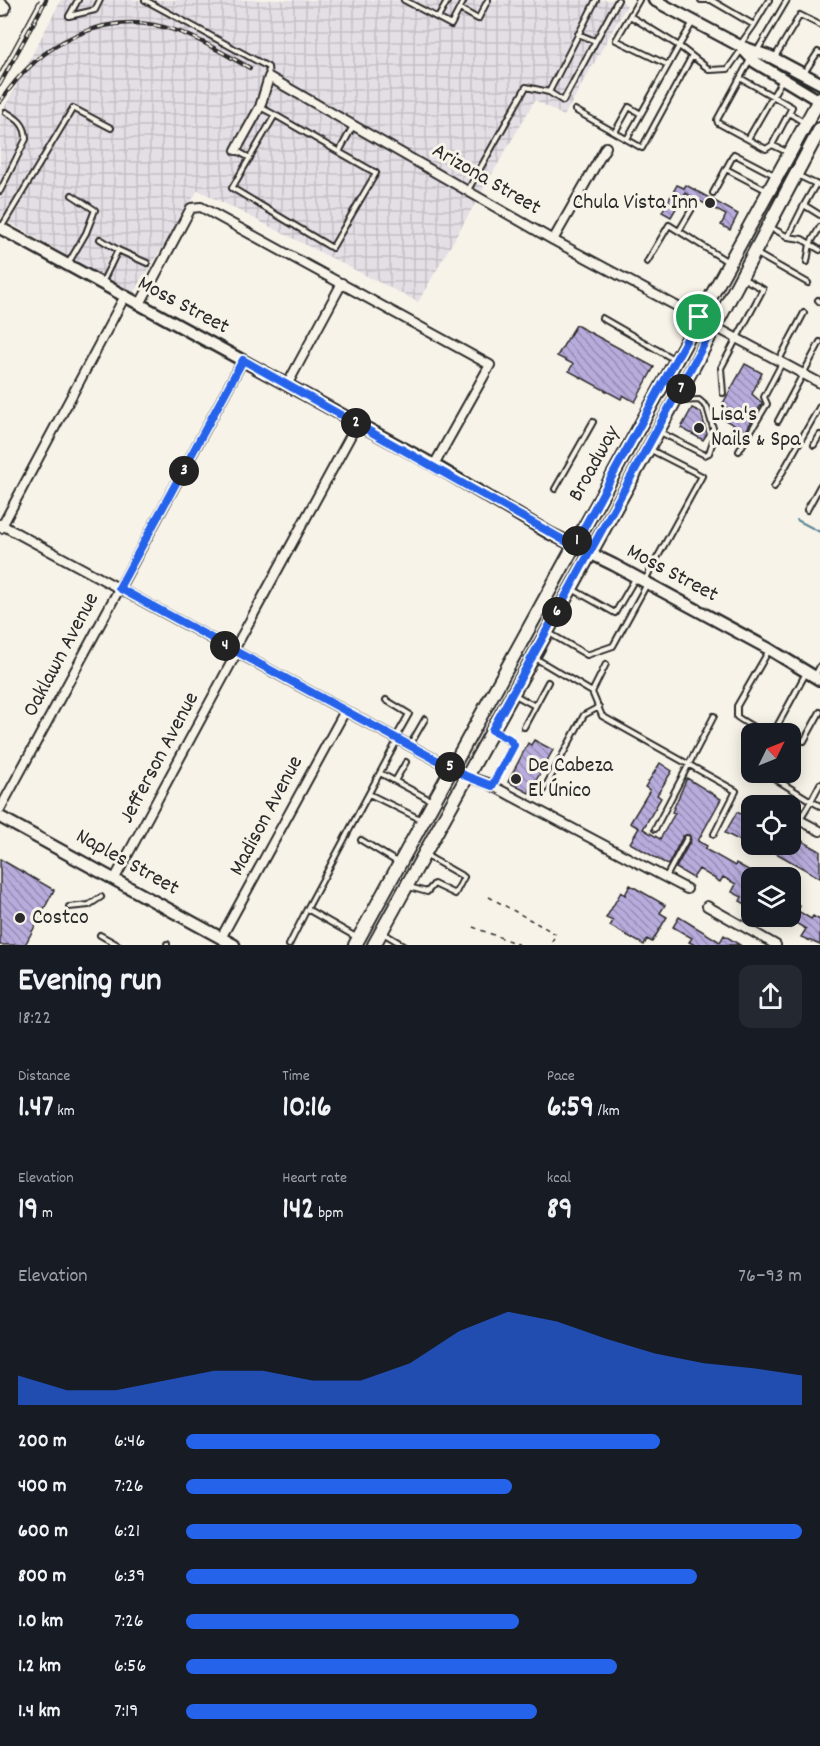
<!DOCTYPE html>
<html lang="en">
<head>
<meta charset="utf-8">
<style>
  body { margin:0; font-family:Dekko,sans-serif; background:#242831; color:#f1f3f6; height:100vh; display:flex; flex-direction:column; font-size:22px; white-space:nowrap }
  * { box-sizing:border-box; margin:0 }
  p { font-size:20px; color:#9ea1a6 }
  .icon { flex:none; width:33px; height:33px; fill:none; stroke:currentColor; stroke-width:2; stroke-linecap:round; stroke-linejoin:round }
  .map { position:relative; height:945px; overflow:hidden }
  .drawer { display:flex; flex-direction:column; background:#171b24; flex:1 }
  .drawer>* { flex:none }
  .needle { width:39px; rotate:47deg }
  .buttons { position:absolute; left:741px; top:723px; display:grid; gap:12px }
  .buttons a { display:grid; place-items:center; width:60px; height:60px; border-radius:12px; background:#171b24; box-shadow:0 3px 15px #0003; font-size:30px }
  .pin { position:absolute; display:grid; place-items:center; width:51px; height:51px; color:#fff; margin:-26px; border:3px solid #fff; border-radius:50%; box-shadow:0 2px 6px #0007 }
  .km { position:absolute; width:30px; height:30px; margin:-15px; border-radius:50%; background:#222; color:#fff; font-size:16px; line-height:30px; text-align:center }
  .round { display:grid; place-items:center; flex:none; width:63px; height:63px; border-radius:12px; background:#242831 }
  .headline { display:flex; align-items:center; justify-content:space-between; height:102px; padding:0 18px }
  h1 { font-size:33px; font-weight:800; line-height:45px }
  .stats { display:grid; grid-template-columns:repeat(3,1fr); gap:9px; height:102px; padding:6px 18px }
  .stats div { display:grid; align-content:center }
  .stats b { font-size:30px; font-weight:800 }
  .stats small { font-size:16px; font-weight:400 }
  .stats p { font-size:16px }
  .chart { height:168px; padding:12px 18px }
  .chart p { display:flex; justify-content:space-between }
  .chart svg { width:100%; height:108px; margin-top:6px; fill:#2563eb; opacity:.7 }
  ul { padding:0 18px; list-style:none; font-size:20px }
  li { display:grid; grid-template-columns:96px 72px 1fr; align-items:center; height:45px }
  li i { height:15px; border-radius:8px; background:#2563eb }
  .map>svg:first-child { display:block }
</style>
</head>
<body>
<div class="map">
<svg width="820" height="945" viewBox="0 0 820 945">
  <defs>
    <pattern id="industrial-grid" width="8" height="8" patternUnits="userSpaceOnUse" patternTransform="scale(1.5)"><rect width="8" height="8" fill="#e4dee5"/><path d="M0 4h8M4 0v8" fill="none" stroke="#c4bfc5"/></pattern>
    <pattern id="building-back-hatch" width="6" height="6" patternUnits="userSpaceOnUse" patternTransform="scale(1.5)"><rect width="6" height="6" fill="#b8acdd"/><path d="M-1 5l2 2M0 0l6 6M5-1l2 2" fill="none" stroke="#968cb3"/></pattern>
  </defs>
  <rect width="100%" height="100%" fill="#f7f3e8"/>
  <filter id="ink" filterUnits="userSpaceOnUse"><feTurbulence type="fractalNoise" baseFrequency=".0167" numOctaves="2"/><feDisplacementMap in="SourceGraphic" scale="12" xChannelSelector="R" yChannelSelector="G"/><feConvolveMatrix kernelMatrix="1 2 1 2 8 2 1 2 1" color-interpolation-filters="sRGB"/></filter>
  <g filter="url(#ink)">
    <path fill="url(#industrial-grid)" d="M 61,0 L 619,0 L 627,5 L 564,116 L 535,100 L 418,302 L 198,190 L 133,295 L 0,217 L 0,116 Z"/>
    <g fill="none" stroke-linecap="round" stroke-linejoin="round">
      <path stroke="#5c8896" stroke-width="2" d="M 797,520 L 820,532"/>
    </g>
    <path fill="url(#building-back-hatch)" stroke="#2b2b2b" stroke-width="1.5" d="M 677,185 L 684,188 L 686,185 L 738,214 L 730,230 L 721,225 L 726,215 L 685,193 L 671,217 L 662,212 Z
      M 576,325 L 654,367 L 635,402 L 623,395 L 621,399 L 569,371 L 573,364 L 557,356 Z
      M 745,364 L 762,373 L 752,394 L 762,403 L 739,443 L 728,436 L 734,425 L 725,420 L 731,410 L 722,405 Z
      M 692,408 L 701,412 L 707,434 L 703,440 L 681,428 Z
      M 534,740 L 553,750 L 529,793 L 508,782 L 528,743 L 531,745 Z
      M 660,763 L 672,771 L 657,795 L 661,798 L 643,829 L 660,839 L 675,813 L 672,812 L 687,778 L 721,799 L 698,841 L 707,846 L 705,849 L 735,866 L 736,863 L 752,872 L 752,902 L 749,906 L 740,901 L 742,897 L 732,892 L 736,884 L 723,877 L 720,882 L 699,869 L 693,878 L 676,868 L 691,840 L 689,835 L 683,836 L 668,865 L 630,843 L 639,828 L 630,823 L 650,790 L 645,787 Z
      M 737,812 L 752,820 L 752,847 L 725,833 Z
      M 790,834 L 820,851 L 820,878 L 760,844 L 790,844 Z
      M 0,859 L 54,890 L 25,945 L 0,945 Z
      M 630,885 L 665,905 L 660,913 L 667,917 L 652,942 L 647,939 L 644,945 L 610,926 L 613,921 L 606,918 L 621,892 L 625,895 Z
      M 795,903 L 800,906 L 798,911 L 811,919 L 813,916 L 820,920 L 820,945 L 801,937 L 806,929 L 794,922 L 790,928 L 770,916 L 790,916 L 790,907 Z
      M 679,917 L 720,942 L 724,935 L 740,945 L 695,945 L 689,942 L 692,938 L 673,927 Z"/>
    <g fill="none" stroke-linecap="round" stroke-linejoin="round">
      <defs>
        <path id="lane" d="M 78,0 L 69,16 L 95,10 L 100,0
          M 145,0 L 268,67 L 269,77
          M 404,0 L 451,25 L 464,0
          M 596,0 L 549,92 L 563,101 L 618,0
          M 639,0 L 616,40 L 668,65
          M 701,0 L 711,0 L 754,25 L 740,45
          M 460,9 L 478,19 L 488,0
          M 438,18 L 448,0
          M 693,22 L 679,46 L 710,70 L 728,69 L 742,49
          M 754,25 L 769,0
          M 578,34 L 595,41
          M 757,51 L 787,0
          M 775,57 L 800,15 L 820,25
          M 751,58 L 740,78 L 792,107 L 789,113
          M 804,73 L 818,52 L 820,53
          M 740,78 L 717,120 L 718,123 L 766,149 L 772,145 L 789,153
          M 260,107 L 275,115 L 232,188 L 332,248 L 376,173 L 339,152 L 353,126
          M 575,110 L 642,148 L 692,56
          M 275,115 L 339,152
          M 615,132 L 629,107 L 641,114
          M 627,139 L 679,46 L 630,16
          M 748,139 L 782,80
          M 772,145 L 789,113 L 805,123
          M 237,151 L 250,158
          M 726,169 L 768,191
          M 799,176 L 820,186
          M 816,184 L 804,205 L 820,215
          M 468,190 L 526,87 L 549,92
          M 0,191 L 26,139 C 26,125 18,119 6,112
          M 713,193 L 734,154 L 776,176
          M 770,227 L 788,237 L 804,205
          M 1,228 L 73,108 L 111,128
          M 679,231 L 693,207
          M 788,237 L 802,239 L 820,250
          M 100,239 L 118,250 L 102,283
          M 118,250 L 147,263
          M 757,254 L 808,283
          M 69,262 L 86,233 L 95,210 L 72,195
          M 647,262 L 669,225 L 728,262
          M 807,262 L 810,244 L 820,227
          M 818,300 L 820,302
          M 602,318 L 675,360
          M 779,360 L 804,313
          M 723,393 L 721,368 L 763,289 L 744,279
          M 778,421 L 820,342
          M 660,432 L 705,455 L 709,453 L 715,435 L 707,407 L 699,400 L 678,401
          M 814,445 L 820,435
          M 739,451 L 767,404 L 764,397 L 782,363
          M 774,487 L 820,406
          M 555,489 L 593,422
          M 807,510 L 820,486
          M 645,580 L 702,476 L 651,450
          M 574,590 L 615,613 L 636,577
          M 549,633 L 587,655 L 613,646 L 647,584
          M 768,652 L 737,706 L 737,717 C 748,724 758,731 770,733 L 775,730 L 806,673
          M 535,658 L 592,692 L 602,716 L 736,791 L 714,834
          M 815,676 L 820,666
          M 592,692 L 606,664
          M 515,695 L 535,706
          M 386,700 L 409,714 L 396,737
          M 524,727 L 548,682
          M 804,741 L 820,712
          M 410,745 L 425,719
          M 764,772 L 811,801 L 800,819
          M 380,773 L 432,801
          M 395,781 L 406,762
          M 820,784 L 811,801 L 820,806
          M 492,786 L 514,745 L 495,731
          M 369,794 L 422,820
          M 541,795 L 584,715 L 599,707
          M 655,829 L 714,716
          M 361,840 L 397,862
          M 666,877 L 687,838
          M 409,887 L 427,892 L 434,884 L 455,894 L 464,877 L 427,856
          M 69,907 L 89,905 L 101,897
          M 307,909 L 398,739
          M 383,933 L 403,945
          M 100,935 L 118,945
          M 167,945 L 167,944
          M 289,945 L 307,909 L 356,937"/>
        <path id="street" d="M 236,150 L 260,107 L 269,77 L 553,240 L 820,383
          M 553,240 L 606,147
          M 140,304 L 191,208 L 201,207 L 490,365 L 434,465
          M 287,385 L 342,283
          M 0,524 L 466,776 L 487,783 L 687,889
          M 1,528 L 125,296
          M 234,650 L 357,424
          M 0,809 L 243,360
          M 790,815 L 820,831
          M 114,880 L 237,652
          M 707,906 L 776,945
          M 221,938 L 345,711"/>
        <path id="secondary" d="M 654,0 L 740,46 L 771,57 L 820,83
          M 740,46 L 755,62 L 818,100
          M 0,228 L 434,465 L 549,533 L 614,565 L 769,649 L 820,680
          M 0,817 L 234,945"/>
        <path id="primary" d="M 355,945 L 820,98
          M 374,945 L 694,366 L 820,129"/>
        <path id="highway" d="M 0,6 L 3,8"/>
      </defs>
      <use href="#lane" stroke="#2b2b2b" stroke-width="8"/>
      <use href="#street" stroke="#2b2b2b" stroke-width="12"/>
      <use href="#secondary" stroke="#2b2b2b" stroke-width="15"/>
      <use href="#primary" stroke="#2b2b2b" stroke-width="16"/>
      <use href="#highway" stroke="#2b2b2b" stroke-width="18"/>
      <path stroke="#2b2b2b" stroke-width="1.5" stroke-dasharray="4.5 4.5" stroke-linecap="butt" d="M 489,897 L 556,934 L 550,945
        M 473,927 L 520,945"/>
      <use href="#lane" stroke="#f7f3e8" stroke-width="4"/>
      <use href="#street" stroke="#f7f3e8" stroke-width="8"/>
      <use href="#secondary" stroke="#f7f3e8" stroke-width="10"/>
      <use href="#primary" stroke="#f7f3e8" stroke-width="12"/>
      <use href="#highway" stroke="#f7f3e8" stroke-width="14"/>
      <path stroke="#2b2b2b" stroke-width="1.5" d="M 0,72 L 39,0"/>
      <defs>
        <path id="rail" d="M 0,84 L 46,0
          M 0,102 C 39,43 106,6 177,31 C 203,40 226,55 250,68"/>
      </defs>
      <use href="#rail" stroke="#2b2b2b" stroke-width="4.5"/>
      <use href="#rail" stroke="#f7f3e8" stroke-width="2" stroke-dasharray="7" stroke-linecap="butt"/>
    </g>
  </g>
  <g fill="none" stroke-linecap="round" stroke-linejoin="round" filter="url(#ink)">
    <defs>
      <path id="route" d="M 699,317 L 714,326 L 492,730 L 509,739 L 514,745 L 492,786 L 466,776 L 119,588 L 243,360 L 574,546 Z"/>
    </defs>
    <use href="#route" stroke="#fff" stroke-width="12"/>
    <use href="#route" stroke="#2563eb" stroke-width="8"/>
  </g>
  <g fill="#2b2b2b" stroke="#f7f3e8" stroke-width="2">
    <circle cx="710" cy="203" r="6"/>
    <circle cx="699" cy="428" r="6"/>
    <circle cx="516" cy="779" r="6"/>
    <circle cx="20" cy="918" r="6"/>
  </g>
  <g text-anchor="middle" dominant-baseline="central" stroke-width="6" stroke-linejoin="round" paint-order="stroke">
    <g font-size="22" fill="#2b2b2b" stroke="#f7f3e8">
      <text transform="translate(486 180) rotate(30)">Arizona Street</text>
      <text transform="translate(183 306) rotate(28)">Moss Street</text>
      <text transform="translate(595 464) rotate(-61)">Broadway</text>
      <text transform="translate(672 574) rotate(28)">Moss Street</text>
      <text transform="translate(62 655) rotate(-62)">Oaklawn Avenue</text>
      <text transform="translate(160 758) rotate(-62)">Jefferson Avenue</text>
      <text transform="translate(267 816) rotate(-62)">Madison Avenue</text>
      <text transform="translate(127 863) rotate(29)">Naples Street</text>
    </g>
    <g font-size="22" fill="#2b2b2b" stroke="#f7f3e8" text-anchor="start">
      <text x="698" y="203" text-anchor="end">Chula Vista Inn</text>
      <text x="711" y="415">Lisa's<tspan x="711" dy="25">Nails &amp; Spa</tspan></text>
      <text x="528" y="766">De Cabeza<tspan x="528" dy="25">El Único</tspan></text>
      <text x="32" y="918">Costco</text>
    </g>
  </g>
</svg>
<div class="buttons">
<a><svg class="needle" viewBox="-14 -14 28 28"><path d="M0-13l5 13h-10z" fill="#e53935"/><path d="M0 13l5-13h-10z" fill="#9ea1a6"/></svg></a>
<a><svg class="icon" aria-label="locate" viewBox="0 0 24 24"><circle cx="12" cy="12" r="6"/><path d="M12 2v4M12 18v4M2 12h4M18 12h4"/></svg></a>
<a><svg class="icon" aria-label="layers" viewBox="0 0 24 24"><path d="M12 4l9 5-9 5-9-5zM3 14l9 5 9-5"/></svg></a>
</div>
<div class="pin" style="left:699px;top:317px;background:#1e9e55"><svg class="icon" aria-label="arrive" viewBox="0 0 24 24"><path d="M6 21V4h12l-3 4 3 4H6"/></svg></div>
<b class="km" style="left:577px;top:541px">1</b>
<b class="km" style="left:356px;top:423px">2</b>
<b class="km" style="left:184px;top:471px">3</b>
<b class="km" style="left:225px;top:646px">4</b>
<b class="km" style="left:450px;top:767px">5</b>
<b class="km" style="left:557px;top:612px">6</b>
<b class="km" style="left:681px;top:389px">7</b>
</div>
<section class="drawer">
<div class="headline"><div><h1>Evening run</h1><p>18:22</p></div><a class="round"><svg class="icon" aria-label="share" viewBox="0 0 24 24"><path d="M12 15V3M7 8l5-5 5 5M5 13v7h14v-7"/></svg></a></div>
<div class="stats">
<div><p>Distance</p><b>1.47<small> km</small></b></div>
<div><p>Time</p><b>10:16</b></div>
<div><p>Pace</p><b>6:59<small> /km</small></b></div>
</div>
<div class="stats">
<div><p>Elevation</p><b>19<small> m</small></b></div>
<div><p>Heart rate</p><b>142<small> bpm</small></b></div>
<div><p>kcal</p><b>89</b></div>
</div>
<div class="chart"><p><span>Elevation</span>76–93 m</p>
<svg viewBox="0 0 160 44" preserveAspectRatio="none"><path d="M0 44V32L10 38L20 38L30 34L40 30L50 30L60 34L70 34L80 27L90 14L100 6L110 10L120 17L130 23L140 27L150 29L160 32V44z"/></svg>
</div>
<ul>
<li><b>200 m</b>6:46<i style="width:77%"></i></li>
<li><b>400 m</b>7:26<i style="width:53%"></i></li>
<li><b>600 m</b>6:21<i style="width:100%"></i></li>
<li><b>800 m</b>6:39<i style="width:83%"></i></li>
<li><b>1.0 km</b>7:26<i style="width:54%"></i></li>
<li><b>1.2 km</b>6:56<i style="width:70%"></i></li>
<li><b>1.4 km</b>7:19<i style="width:57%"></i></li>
</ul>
</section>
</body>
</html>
